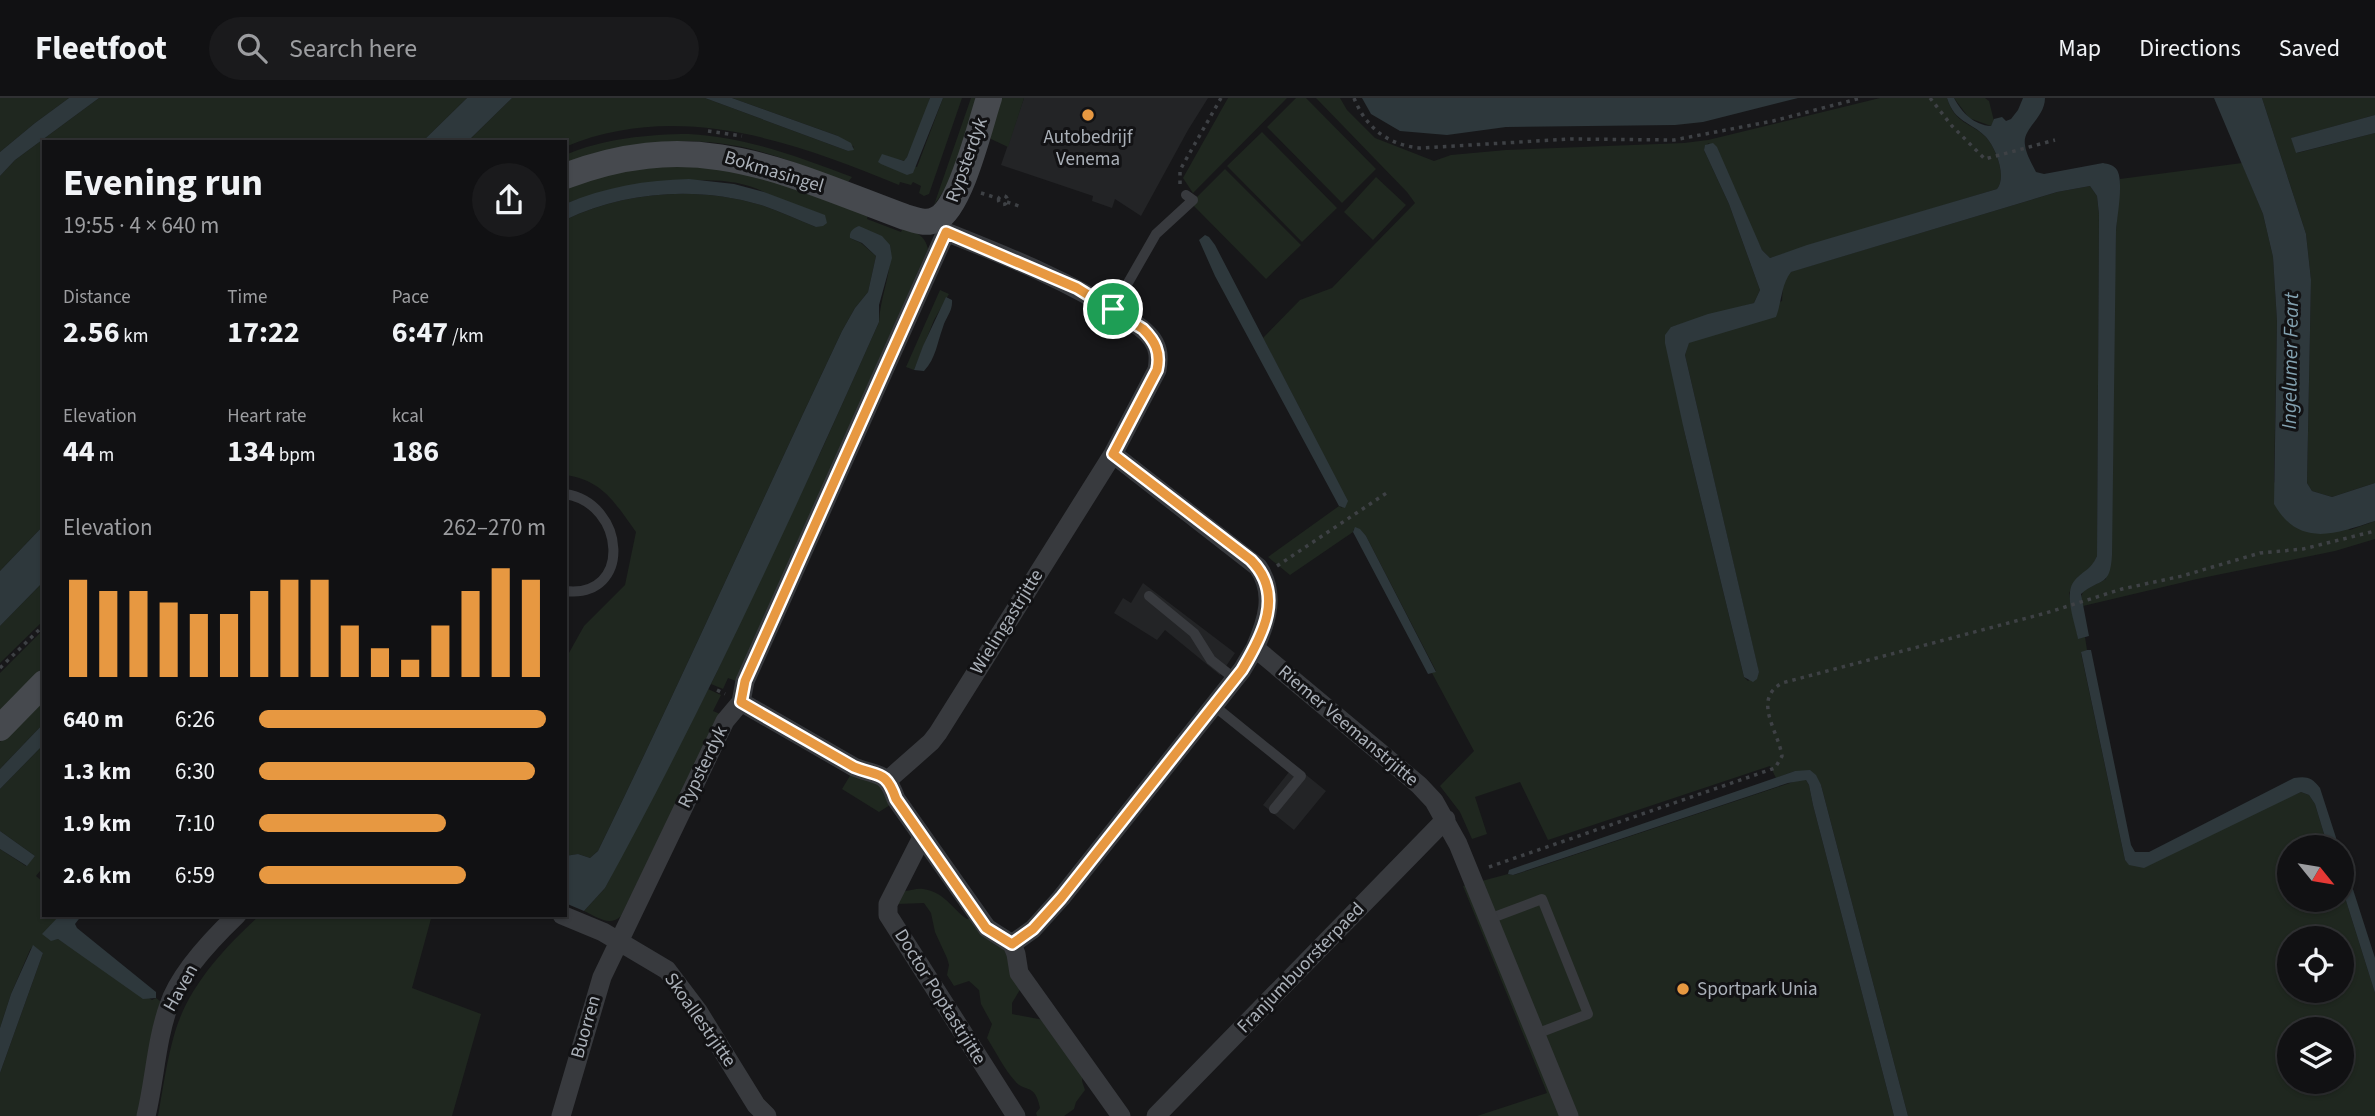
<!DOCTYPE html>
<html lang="en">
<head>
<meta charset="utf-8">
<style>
  body { margin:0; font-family:"Source Sans 3",sans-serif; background:#1a1a1c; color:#f1f3f6; height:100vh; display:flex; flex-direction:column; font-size:26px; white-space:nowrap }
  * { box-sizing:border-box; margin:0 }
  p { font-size:23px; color:#9c9da0 }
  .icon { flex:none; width:38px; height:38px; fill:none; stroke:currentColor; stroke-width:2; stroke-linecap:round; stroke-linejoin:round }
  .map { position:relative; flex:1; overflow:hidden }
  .sheet { position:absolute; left:42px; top:42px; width:525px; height:777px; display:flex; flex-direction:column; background:#111113; border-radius:0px; box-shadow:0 2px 5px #0004,0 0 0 2px #303133 }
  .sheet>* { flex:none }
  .needle { width:46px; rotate:120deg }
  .fabs { position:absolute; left:2277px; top:737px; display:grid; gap:14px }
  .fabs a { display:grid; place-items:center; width:77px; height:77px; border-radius:50%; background:#111113; box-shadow:0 2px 5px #0004,0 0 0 2px #303133; font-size:35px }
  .pin { position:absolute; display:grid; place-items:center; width:60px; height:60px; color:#fff; margin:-30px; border:4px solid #fff; border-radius:50%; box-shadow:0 2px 7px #0007 }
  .round { display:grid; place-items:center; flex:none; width:74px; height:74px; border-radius:37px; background:#1a1a1c }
  .headline { display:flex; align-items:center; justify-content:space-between; height:119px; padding:0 21px }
  h1 { font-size:38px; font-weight:700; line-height:52px }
  .figures { display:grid; grid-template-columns:repeat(3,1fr); gap:10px; height:119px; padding:7px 21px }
  .figures div { display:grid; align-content:center }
  .figures b { font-size:30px; font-weight:700 }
  .figures small { font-size:19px; font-weight:400 }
  .figures p { font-size:19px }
  .chart { height:196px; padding:14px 21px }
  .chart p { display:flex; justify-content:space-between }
  .chart svg { width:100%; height:126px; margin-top:7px; stroke:#e79841; stroke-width:6 }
  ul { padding:0 21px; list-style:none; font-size:23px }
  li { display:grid; grid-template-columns:112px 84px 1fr; align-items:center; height:52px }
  li i { height:18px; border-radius:9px; background:#e79841 }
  header { display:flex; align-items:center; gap:42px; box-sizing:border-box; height:98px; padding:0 35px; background:#111113; border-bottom:2px solid #303133 }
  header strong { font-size:33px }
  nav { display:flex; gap:38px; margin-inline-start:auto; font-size:24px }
  .search { width:490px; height:63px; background:#1a1a1c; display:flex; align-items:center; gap:18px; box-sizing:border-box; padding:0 24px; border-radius:38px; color:#9c9da0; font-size:26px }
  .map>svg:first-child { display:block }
</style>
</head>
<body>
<header>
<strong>Fleetfoot</strong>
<div class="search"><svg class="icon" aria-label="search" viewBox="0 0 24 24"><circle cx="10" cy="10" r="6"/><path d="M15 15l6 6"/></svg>Search here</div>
<nav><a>Map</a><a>Directions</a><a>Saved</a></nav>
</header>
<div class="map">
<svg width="2375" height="1018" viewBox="0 0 2375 1018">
  <rect width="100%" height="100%" fill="#171719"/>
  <path fill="#232426" d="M 1024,0 L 1208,0 L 1188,32 L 1141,118 L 1115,101 L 1112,110 L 1092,103 L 1093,98 L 1001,67 Z
    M 1143,485 L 1235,555 L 1220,577 L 1165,532 L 1157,542 L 1114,515 L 1123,500 L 1131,505 Z
    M 1226,612 L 1326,693 L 1294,732 L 1263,707 L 1289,674 Z"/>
  <path fill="#1f271f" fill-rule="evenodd" d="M 0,0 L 69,0 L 35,25 L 0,54 Z
    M 99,0 L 467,0 L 422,44 L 44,44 L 44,427 L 0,473 L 0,78 L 15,62 Z
    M 512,0 L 705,0 L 848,53 L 854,49 L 838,38 L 732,0 L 930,0 L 923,24 L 905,63 L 880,57 L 917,69 L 943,0 L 962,0 L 929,96 L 924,98 L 919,95 L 921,88 L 913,84 L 911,87 L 900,84 L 899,87 C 793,43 677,2 565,49 L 565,44 L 467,44 Z
    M 971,0 L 980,0 L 956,75 L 934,107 Z
    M 1000,0 L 1024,0 L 1008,49 L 991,41 L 988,35 Z
    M 1228,0 L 1287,0 L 1193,95 L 1183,80 Z
    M 1296,0 L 1306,0 L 1376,71 L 1342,105 L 1267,29 Z
    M 1316,0 L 1340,0 L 1347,12 L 1375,40 L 1434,63 L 1451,57 L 1506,52 L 1684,45 L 1708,42 L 1880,0 L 1947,0 C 1955,26 1970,24 1986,39 C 1996,50 2007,79 1997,91 L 1770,160 L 1762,152 L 1709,45 L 1705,48 L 1704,52 L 1729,106 L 1760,192 L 1754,205 L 1671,229 L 1684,332 L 1744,579 L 1748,583 L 1759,575 L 1685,257 L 1689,244 L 1782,203 L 1783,185 L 1790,174 L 2057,94 L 2090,88 L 2097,98 L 2099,116 L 2097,458 L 2091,471 L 2079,478 L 2069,495 L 2078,540 L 2085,539 L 2087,552 L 2081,555 L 2125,762 L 2130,767 L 2301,694 L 2309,697 L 2315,706 L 2328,749 L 2289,749 L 2289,802 L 2342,802 L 2342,790 L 2375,895 L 2375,1018 L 1908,1018 L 1821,687 L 1795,673 L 1776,680 L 1770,668 L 1548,742 L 1520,684 L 1475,699 L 1487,736 L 1472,741 L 1460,714 L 1440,688 L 1474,653 L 1432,575 L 1436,573 L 1366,438 L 1354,431 L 1353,434 L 1290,477 L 1268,459 L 1339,408 L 1342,410 L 1308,326 L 1263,240 L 1300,202 L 1332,190 L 1415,105 L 1407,94 ZM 2289,840 L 2342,840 L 2342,892 L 2289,892 ZM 2289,931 L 2342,931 L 2342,984 L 2289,984 Z
    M 1954,0 L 1985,0 L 1989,3 L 1994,23 L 1991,28 L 1969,20 Z
    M 2262,0 L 2375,0 L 2375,17 L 2292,40 L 2297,55 L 2375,35 L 2375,385 L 2332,399 L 2312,393 L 2307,385 L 2311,182 L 2306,136 Z
    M 1262,34 L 1337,110 L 1302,144 L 1227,68 Z
    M 689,36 C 747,39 798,59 852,79 L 848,84 C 816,73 784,59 751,51 C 687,36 626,44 565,66 L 565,57 C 602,41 649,36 689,36 Z
    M 2242,65 L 2263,116 L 2273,159 L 2277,223 L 2274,384 L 2350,432 L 2375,423 L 2375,441 L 2335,453 L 2197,481 L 2083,508 L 2081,500 L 2083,493 L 2106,481 L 2116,133 L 2120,81 Z
    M 654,67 L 737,71 L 868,117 L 867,121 L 901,134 L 903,130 C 916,134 925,137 928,151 L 736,583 L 728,580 L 723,591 L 711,586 L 822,351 L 879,224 C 880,198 893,173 890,147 L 850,140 L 861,145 L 876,158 L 868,194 L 855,210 L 842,233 C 760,406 682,581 598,753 L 590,760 L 578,756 L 565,758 L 565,562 L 584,528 L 625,487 L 636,434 C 615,405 603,382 565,377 L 565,122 C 625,93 697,88 761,107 C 779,113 798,122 816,129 C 800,118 784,105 766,95 C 716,68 632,91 578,101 L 565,106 L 565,91 L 593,79 Z
    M 1225,71 L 1301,147 L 1266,181 L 1191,105 Z
    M 1376,79 L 1406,107 L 1373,142 L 1344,114 Z
    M 940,192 L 949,196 L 934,222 L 914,272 L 906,269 Z
    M 44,483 L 44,522 L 0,565 L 0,528 Z
    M 44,531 L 44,568 L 0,613 L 0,575 Z
    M 708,591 L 721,597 L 713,613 L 720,616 L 621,818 C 610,829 597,819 584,813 L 605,790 Z
    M 44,598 L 44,625 L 0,671 L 0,644 Z
    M 44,646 L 44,768 L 36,778 L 44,785 L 44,817 L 60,817 L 56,822 L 53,842 L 58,841 L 152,902 L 156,900 L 164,906 L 141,1018 L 0,1018 L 0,975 L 43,855 L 33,848 L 30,852 L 11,896 L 0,930 L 0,751 L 26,768 L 35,758 L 0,733 L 0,691 Z
    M 851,676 L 876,682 L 890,707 L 879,714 L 842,691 Z
    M 1799,682 L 1806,682 L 1809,687 L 1813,707 L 1894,1018 L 1477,1018 L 1547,995 L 1463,788 L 1508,776 L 1514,777 Z
    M 903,789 L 905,793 C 911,793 917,790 923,791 C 945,794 951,810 967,821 L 971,820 L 1003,849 L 1021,890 L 1012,905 L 1012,916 L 1044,922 L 1083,977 L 1082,983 L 1085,992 L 1076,1004 L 1074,1011 L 1064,1018 L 1037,1018 L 1036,1015 L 1040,1010 C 1035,984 1025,995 1015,983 C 1004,971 996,954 987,940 L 992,926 L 981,906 L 979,892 L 969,883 L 954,888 L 947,877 L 949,867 L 947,860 L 935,834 L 931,815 L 924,805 L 897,806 Z
    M 260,817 L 432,817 L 412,890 L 481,916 L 452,1018 L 158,1018 C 163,990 167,961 175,934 C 189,887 225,849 260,817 Z"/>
  <path fill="#2e383c" d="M 69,0 L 99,0 L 15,62 L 0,78 L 0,54 L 35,25 Z
    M 467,0 L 512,0 L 467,44 L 422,44 Z
    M 705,0 L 732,0 L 838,38 L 851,45 L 854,52 L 848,53 Z
    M 930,0 L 943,0 L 913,75 L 907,77 L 881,66 L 878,64 L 882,56 L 904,63 L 907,59 Z
    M 1362,0 L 1798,0 L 1703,24 L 1675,27 L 1506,29 L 1447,37 L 1400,33 L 1371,16 Z
    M 1947,0 L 1954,0 C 1962,15 1974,27 1991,28 L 1994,21 L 2002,19 L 2006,23 L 2011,21 L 2018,12 L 2023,0 L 2045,0 C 2045,20 2022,30 2025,47 C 2026,56 2032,66 2036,74 L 2044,76 L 2103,65 C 2108,66 2114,67 2117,72 C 2124,83 2117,119 2116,133 L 2112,457 C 2110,490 2101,479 2081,496 L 2089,538 L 2078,541 C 2075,525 2063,495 2075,482 C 2085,471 2090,473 2097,458 L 2099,116 L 2097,98 L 2090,88 L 2057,94 L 1791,174 C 1781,187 1782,203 1776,219 L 1689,245 L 1685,257 L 1759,574 L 1757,581 L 1753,584 L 1744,579 L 1684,332 L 1665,245 L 1665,237 L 1671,229 L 1708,216 L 1754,205 L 1760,192 L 1729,106 L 1704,52 L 1705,47 L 1713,45 L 1717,49 L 1762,152 L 1770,160 L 1807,147 L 1997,91 C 2007,79 1996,50 1986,39 C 1970,23 1955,25 1947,0 Z
    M 2214,0 L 2262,0 L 2306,136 L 2311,182 L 2307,385 L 2312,393 L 2332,399 L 2375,385 L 2375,423 C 2335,436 2299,450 2274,406 L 2277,223 L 2273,159 L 2263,116 Z
    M 2375,17 L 2375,35 L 2296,55 L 2291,40 Z
    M 689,81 L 734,86 L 764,94 L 825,117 L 827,125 L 823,128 L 816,129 C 798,122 779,113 761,107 C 697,88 625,93 565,122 L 565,106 C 605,89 646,82 689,81 Z
    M 859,128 L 882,138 L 890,147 L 892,160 L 879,207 L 879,224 C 794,415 706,606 605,790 L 584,813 L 565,805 L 565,758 L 578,756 L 590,760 L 598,753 C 682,581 760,406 842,233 L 855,210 L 868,194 L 876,158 L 862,145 L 850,140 C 849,134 853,130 859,128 Z
    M 1205,137 L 1209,139 L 1215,147 L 1348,403 L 1345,410 L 1339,408 L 1215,178 L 1199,142 Z
    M 946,199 L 952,202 C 953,213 946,219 943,229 C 937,245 936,260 924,273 L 914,272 L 923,248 Z
    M 44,427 L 44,483 L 0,528 L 0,473 Z
    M 1355,429 L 1360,431 L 1366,438 L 1436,574 L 1428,576 L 1353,434 Z
    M 2087,552 L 2091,552 L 2131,747 L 2135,754 L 2149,754 L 2294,680 C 2306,678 2312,679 2320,690 L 2339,749 L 2328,749 L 2315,706 L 2309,697 L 2301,694 L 2144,770 L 2129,767 L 2125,762 L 2081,554 Z
    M 44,625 L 44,646 L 0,691 L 0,671 Z
    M 1810,672 L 1816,677 L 1821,687 L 1908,1018 L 1894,1018 L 1813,707 L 1809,687 L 1806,682 L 1788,685 L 1513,777 L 1508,776 L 1509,772 L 1795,673 Z
    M 0,733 L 35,758 L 27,768 L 0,751 Z
    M 2342,757 L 2375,860 L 2375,895 L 2342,790 Z
    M 60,817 L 82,817 L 75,826 L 77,830 L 156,894 L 156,900 L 143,901 L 58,841 L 51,843 L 42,836 Z
    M 33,847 L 43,855 L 0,975 L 0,930 L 11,896 Z"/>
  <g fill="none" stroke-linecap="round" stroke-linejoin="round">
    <path stroke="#3e4145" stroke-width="3.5" stroke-dasharray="3.5 5" stroke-linecap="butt" d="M 1354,0 C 1366,30 1388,47 1420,50 L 1571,41 L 1674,42 L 1773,23 L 1861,0
      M 1930,0 L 1952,28 L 1985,61 L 2055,42
      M 708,33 L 742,38
      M 1180,86 L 1180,72 L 1221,0
      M 981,95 L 997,100
      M998.5 102a4.5 4.5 0 1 1 9 0a4.5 4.5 0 1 1-9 0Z
      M 1007,104 L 1019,108
      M 1277,468 L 1388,394
      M 0,570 L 44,527
      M 717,592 L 725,596
      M 1489,769 L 1775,670 L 1782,658 C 1778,632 1752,602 1782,585 L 2046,515 L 2122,491 L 2182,478 L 2260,455 L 2303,451 L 2375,433"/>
    <path stroke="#383a3e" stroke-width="10" d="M 1113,211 L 1156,136 L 1193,102 L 1186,97
      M 565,396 C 626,405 633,501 565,493
      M 1149,498 L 1194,535 L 1211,562 L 1235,581
      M 1213,607 L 1301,678 L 1274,711
      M 1489,821 L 1542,801 L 1588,916 L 1536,936"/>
    <path stroke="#383a3e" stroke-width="19" d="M 1113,356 L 1258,469 C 1276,495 1267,523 1255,550 L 1419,687 L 1434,703 L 1458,746 L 1569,1018
      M 741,604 L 854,669 C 879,679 886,672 896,701 L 987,830 L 1012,846 L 1016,856 L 1019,875 L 1121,1018
      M 888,682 L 931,644 L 938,635 L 1113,356 L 1157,272 C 1159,260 1159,251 1152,241 C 1145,231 1133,224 1122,218 C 1068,182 1006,158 946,134
      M 922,739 L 888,806 L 888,817 L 1016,1018
      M 562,817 L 603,834 L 667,872 L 698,913 L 756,1007 L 767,1018
      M 1012,846 L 1033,831 L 1061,800 L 1242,572 L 1255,550
      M 146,1018 C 155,981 156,943 169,907 C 179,875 213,840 237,817
      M 561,1018 L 602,879 L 725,623 L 741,604 L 745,583 L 946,134
      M 1156,1018 L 1446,721"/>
    <path stroke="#46494e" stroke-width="26" d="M 565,78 C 698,28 781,73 905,119 C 916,122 926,127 937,121 C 961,109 980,27 989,0
      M 0,630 L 44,585"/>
  </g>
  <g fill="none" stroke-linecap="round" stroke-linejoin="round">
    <defs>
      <path id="route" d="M 946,134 L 1077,190 L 1143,231 C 1155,243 1161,254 1157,272 L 1113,356 L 1251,462 C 1285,496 1263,537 1242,572 L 1061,800 L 1033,831 L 1012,846 L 986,830 L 896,701 C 886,672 879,679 854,669 L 741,604 L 745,583 Z"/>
    </defs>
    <use href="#route" stroke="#fff" stroke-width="14"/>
    <use href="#route" stroke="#e79841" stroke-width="9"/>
  </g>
  <g fill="#e79841" stroke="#121214" stroke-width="2.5">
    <circle cx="1088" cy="17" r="7"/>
    <circle cx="1683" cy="891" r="7"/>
  </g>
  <g text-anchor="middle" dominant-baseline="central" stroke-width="6" stroke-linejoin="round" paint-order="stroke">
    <g font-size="19" fill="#aab0b8" stroke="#121214">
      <text x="1088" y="39">Autobedrijf<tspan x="1088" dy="22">Venema</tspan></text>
      <text x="1697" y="891" text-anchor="start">Sportpark Unia</text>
    </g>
    <g font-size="19" fill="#aab0b8" stroke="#121214">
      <text transform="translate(967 62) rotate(-70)">Rypsterdyk</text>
      <text transform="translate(774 74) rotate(17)">Bokmasingel</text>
      <text transform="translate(1007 524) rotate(-58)">Wielingastrjitte</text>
      <text transform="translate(1348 628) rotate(40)">Riemer Veemanstrjitte</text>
      <text transform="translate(703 669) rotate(-64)">Rypsterdyk</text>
      <text transform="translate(1301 870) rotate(-46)">Franjumbuorsterpaed</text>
      <text transform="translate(181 890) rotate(-61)">Haven</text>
      <text transform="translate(940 899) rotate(58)">Doctor Poptastrjitte</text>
      <text transform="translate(700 922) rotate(55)">Skoallestrjitte</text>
      <text transform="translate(586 929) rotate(-74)">Buorren</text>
    </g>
    <g font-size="21" font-style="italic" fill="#83a2b1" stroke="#121214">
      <text transform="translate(2290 263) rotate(-89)">Ingelumer Feart</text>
    </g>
  </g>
</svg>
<div class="fabs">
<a><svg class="needle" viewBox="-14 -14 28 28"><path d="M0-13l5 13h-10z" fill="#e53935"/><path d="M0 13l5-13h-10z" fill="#9c9da0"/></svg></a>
<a><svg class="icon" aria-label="locate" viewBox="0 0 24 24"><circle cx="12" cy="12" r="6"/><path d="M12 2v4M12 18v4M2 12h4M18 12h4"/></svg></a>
<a><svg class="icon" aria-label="layers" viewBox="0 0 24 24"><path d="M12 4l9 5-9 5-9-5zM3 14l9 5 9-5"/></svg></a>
</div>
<div class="pin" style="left:1113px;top:211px;background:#1e9e55"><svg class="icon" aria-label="arrive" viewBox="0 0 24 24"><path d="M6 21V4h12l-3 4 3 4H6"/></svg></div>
<section class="sheet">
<div class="headline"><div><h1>Evening run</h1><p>19:55 · 4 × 640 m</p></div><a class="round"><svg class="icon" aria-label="share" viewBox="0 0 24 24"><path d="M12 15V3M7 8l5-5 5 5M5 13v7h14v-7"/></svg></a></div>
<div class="figures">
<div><p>Distance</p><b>2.56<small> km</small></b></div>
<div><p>Time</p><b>17:22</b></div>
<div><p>Pace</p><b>6:47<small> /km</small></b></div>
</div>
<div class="figures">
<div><p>Elevation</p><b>44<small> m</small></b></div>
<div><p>Heart rate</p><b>134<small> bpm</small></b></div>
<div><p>kcal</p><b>186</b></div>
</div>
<div class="chart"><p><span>Elevation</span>262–270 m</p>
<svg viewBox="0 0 160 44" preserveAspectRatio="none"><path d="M5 44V10M15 44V14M25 44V14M35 44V18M45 44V22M55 44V22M65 44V14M75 44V10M85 44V10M95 44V26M105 44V34M115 44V38M125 44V26M135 44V14M145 44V6M155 44V10"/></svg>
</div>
<ul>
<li><b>640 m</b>6:26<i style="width:100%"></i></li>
<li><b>1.3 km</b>6:30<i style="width:96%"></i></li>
<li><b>1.9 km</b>7:10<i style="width:65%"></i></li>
<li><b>2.6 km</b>6:59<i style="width:72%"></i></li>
</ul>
</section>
</div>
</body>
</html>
